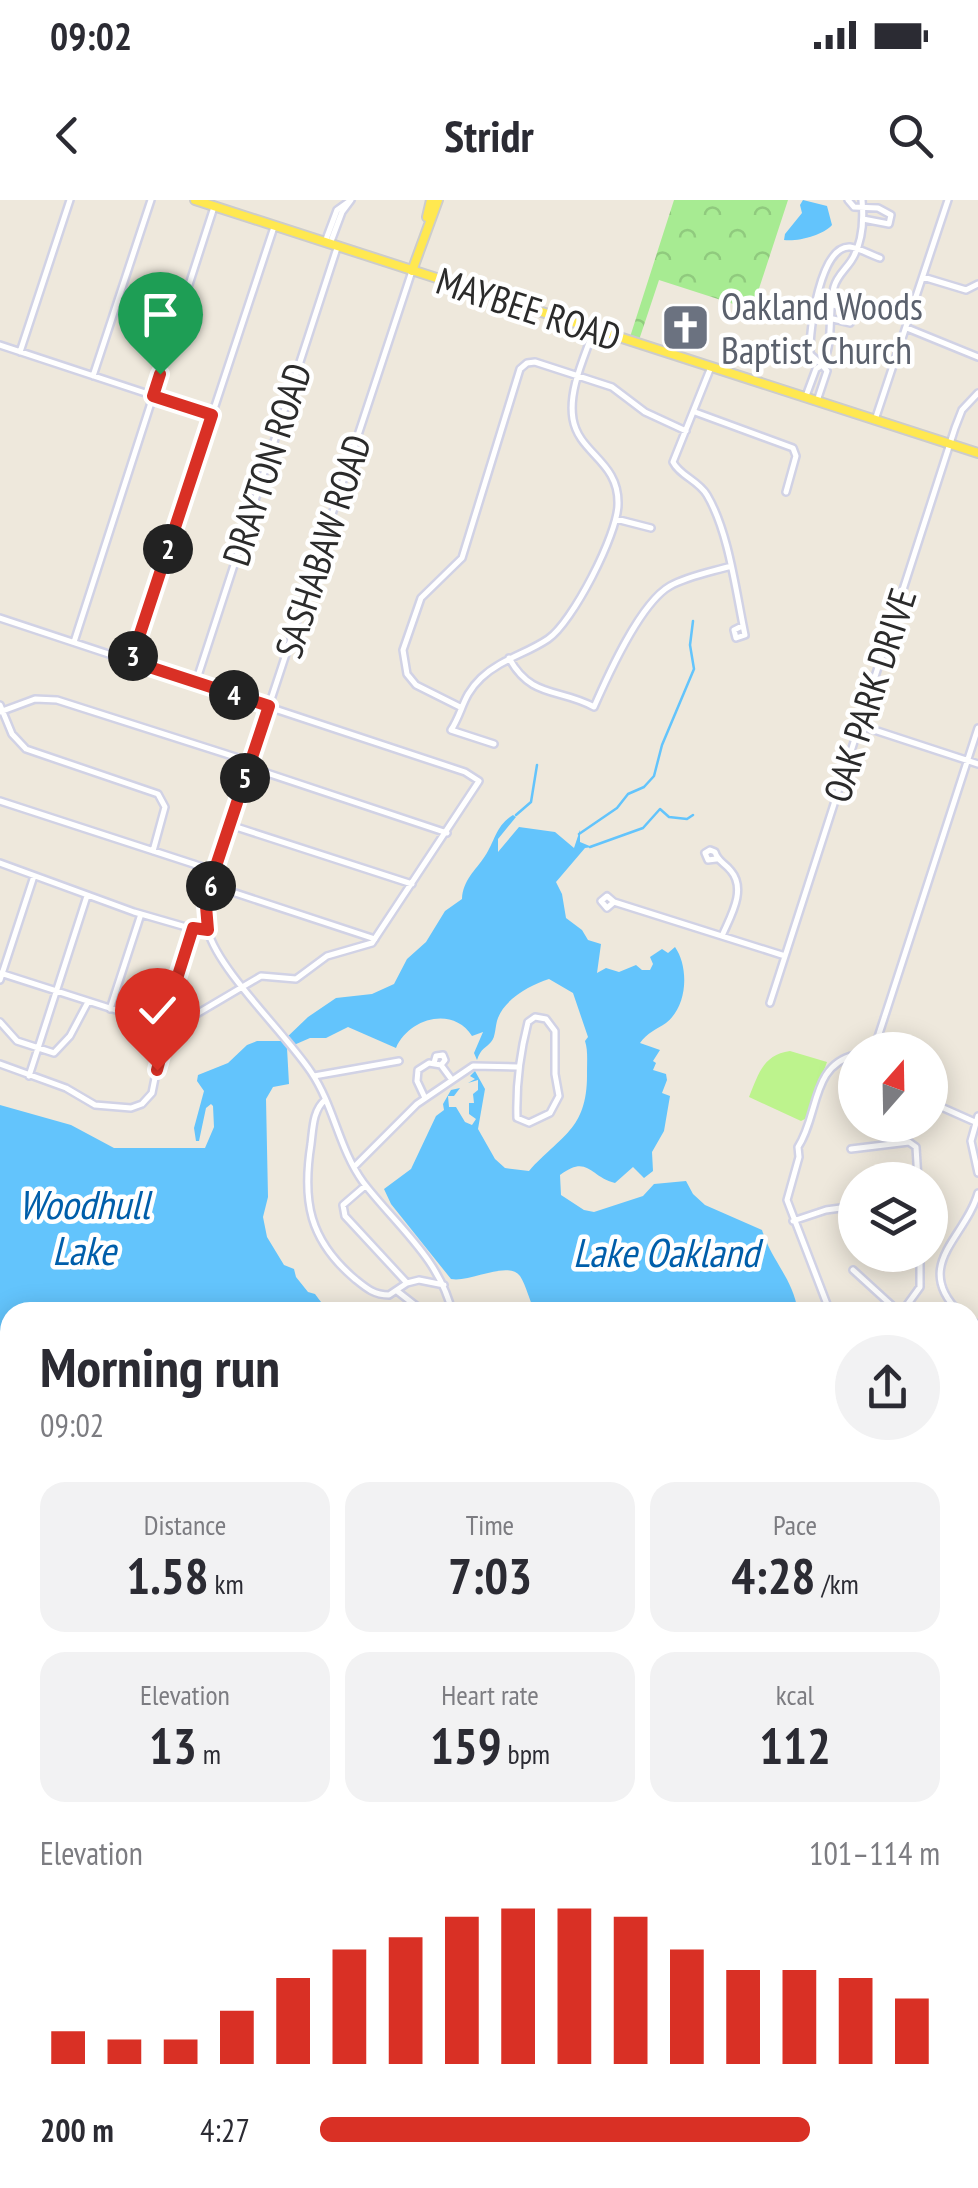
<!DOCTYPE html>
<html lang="en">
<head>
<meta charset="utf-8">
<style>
  body { margin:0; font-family:"PT Sans Narrow",sans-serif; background:#f2f2f3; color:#2b2b33; height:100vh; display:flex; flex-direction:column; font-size:38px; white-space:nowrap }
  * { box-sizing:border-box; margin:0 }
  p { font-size:32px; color:#7c7c81 }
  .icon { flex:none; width:55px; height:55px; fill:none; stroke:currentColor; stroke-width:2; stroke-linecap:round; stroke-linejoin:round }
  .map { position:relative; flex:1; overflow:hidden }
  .side { position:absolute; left:0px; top:1102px; width:980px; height:888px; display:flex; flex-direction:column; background:#fff; border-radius:30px 30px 0 0; box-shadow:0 5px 25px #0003 }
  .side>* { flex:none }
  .needle { width:65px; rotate:20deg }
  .buttons { position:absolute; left:838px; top:832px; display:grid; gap:20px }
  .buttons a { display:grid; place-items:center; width:110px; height:110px; border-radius:50%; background:#fff; box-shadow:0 5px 25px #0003; font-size:50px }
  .pin { position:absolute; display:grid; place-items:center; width:85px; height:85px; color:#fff; margin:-102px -42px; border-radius:50% 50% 50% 0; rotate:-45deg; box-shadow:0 0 10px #0007 }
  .pin .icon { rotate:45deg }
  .km { position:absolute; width:50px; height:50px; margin:-25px; border-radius:50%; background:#222; color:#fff; font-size:28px; line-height:50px; text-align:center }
  .round { display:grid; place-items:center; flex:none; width:105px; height:105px; border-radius:52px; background:#f2f2f3 }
  .headline { display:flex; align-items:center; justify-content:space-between; height:170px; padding:0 40px }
  h1 { font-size:55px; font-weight:700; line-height:75px }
  .stats { display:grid; grid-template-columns:repeat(3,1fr); gap:15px; height:170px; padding:10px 40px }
  .stats div { display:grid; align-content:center; border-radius:25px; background:#f2f2f3; text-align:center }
  .stats b { font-size:50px; font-weight:700 }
  .stats small { font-size:28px; font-weight:400 }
  .stats p { font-size:28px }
  .chart { height:280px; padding:20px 40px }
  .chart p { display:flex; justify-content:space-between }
  .chart svg { width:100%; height:180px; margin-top:10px; stroke:#d93025; stroke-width:6 }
  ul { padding:0 40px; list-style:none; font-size:32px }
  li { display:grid; grid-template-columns:160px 120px 1fr; align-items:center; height:75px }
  li i { height:25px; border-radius:12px; background:#d93025 }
  .status { display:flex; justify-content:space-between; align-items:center; height:70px; padding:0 50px; background:#fff; direction:ltr }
  .status svg { height:28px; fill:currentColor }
  header { display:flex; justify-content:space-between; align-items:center; height:130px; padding:0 40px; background:#fff; font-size:45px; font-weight:700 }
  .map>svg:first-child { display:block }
</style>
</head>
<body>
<div class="status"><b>09:02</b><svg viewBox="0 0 49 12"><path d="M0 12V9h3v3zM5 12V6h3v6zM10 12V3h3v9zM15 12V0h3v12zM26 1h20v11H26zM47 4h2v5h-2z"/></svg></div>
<header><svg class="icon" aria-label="back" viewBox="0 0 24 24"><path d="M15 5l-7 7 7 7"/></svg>Stridr<svg class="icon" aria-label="search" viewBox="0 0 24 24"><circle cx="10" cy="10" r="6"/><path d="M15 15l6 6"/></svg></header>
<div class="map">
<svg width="978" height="1988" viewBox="0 0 978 1988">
  <defs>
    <pattern id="park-crowns" width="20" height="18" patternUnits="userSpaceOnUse" patternTransform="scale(2.5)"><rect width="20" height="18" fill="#a7eb92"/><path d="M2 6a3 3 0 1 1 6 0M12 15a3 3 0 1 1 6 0" fill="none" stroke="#90ca7e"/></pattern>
  </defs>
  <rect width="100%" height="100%" fill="#eee8dc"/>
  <path fill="url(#park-crowns)" d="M 674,0 L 788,0 L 752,110 L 659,80 L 639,140 L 630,137 Z"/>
  <path fill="#bdf38d" d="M 790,851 L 827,862 L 807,918 L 801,921 L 749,897 C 759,873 763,855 790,851 Z"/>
  <path fill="#63c4fc" d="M 803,0 L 827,6 L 832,25 C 823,35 798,42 784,40 L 785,34 L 802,13 L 800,5 Z
    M 513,615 L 516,617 L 498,639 L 498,652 L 519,627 L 555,632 L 574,648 L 580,630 L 580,642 L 592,647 L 585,648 L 556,682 L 562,694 L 566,718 L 582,730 L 588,740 L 601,744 L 597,773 L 606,768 L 619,772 L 636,765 L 642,770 L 650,770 L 653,764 L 650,757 L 662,749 L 668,753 L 675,747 C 689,767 688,806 666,823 C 657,829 647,833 640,843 L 660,850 L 653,861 L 656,863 L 653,870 L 666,874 L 667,880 L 662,893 L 670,896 L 664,931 L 652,952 L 653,971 L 644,978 L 633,967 L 615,983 C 589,976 588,954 560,975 L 561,995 L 584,1010 L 594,1012 L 643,996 L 654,984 L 686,981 L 693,994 L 705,1005 L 762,1030 C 772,1062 793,1078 798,1112 L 535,1112 C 530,1102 526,1085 520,1076 C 507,1060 470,1083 451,1079 L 391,1004 L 384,989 L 411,969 L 436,916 L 444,910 L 443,904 L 451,890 L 460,888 L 454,896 L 448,896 L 449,907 L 456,907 L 465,922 L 472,925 L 476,919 L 469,914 L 469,903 L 474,903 L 473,894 L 478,890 L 478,880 L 468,883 L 475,879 L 470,876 L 475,871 L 485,889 L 478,929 L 495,959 L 505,968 L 529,971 C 561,935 588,930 587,872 C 587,861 588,850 585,841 L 588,837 L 573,793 L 549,779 C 530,785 505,799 498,818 C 495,825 496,837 491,842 C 486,848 481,848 477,860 L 474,853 L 483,832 L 472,836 C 453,806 409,818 396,848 L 348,827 L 326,838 L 310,838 L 287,848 L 289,884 L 273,887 L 266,899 L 268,997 L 263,1017 L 267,1037 L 284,1065 L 294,1069 L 296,1077 L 308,1092 L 315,1094 L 324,1106 L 336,1112 L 10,1112 L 10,1209 L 0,1200 L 0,905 L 71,925 L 114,948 L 205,948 L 214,927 L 213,906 L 211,904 L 206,908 L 199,941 L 196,941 L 194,928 L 204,891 L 197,881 L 198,875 L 228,863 L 247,845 L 257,841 L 283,841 L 308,817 L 336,798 L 372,794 L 394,784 L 407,759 L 426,742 L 445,711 L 462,699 C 463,680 475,671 485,656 C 495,641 496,625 513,615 Z
    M 970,1417 L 978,1417 L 978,1709 L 970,1703 Z"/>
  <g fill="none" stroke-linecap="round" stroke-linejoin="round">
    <path stroke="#63c4fc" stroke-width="2.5" d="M 516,615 L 531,602 L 537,565
      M 579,634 L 617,608 L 628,594 L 644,587 L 654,576 L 662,545 L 694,469 L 690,445 L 693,421
      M 590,647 L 643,628 L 660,609 L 669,617 L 687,619 L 693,615"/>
    <defs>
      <path id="minor" d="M 848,0 L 854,7 L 878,8 L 891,15 L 889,24 L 863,19
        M 325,42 L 337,10 L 351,0 L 342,12 L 330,44
        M 412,71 L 212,679 C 209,696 204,714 208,731 C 219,771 286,834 311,872 C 334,906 339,949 363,982 C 395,1024 440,1059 452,1112
        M 923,77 L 966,90 L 978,84
        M 833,119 L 850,123 L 855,115 L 852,109 L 833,105
        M 907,128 L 978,157
        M 0,145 L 212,215
        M 20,152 L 70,0
        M 822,165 L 810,154 C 809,131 820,45 850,47 C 859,48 871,55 880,58
        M 711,167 L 673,262 C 680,276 698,280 707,295 C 729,332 736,393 745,435 L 736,438 L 734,430 L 742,426
        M 93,176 L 151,0
        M 806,196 L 816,169 L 822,165
        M 817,201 L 827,171 L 822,165 C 835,140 827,113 834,87 C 837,76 845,70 851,61 C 863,43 864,21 862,0
        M 695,212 L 793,248 L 796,256 L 786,292
        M 875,220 L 948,0
        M 616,319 L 651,328
        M 0,418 L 465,572 L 479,581 L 372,743 L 327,756 L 296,779 L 261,776 L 183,822 L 169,827 L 0,773
        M 74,442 L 214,7
        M 509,458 C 531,499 560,488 594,507 C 608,475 640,403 670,386 C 688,376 711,372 731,366
        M 131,461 L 274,27
        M 196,482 L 337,48
        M 0,505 L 12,534 L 26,549 L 158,594 L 165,607 L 153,651
        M 460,507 L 416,485 L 407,474 L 403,450 L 421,398 L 462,358 L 520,169 L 527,163 L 535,162 L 612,187 L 645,212 L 686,231
        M 0,512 L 35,499 L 57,500 L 251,562
        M 859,525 L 978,564
        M 494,544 L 451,530 C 463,512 462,496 481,478 C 501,459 526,454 548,439 C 572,423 618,334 618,304 C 619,261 579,254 573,219 C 568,190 585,156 594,129
        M 249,567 L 447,633
        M 0,601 L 215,671
        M 230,625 L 412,684
        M 716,659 L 708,660 L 705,653 L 710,650 L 715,652 C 718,662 724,662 731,671 C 747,690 730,717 722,736
        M 0,663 L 134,712 L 193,729 L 208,729
        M 211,685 L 375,739
        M 614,702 L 607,708 L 601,701 L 607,696 L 614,702 L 785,756
        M 0,780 L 34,676
        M 770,803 L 955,228 L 962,210 L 978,193
        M 110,809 L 141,714
        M 535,817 L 546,819 L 555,831 L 555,874 L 559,896 L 550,913 L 529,923 L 517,918 C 516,885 520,853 528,822 Z
        M 0,822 L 17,841 L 54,853 L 70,836 L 88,802
        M 163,826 L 193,729
        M 870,850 L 877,840 L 891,797 L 978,528
        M 434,863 L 436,856 L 443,855 L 445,860 L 441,865
        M 0,864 L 66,888 L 95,905 L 131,908 L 142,904 L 152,893 L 162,843 L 169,827
        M 29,876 L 87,696
        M 314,876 L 399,861
        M 425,898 L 417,881 L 418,870 L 429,863 L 441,865 L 452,880
        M 325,900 C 313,910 313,928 311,944 C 302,1001 309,1040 355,1079 C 366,1088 374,1095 389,1095 L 407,1083
        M 930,902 L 975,922
        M 978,916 L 971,941 L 978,973
        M 851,949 L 909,942 L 916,947 L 918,980
        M 354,967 L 417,904 L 473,866 L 517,867
        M 365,986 L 343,1005 L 345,1016 L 407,1083 L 419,1080 L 444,1085
        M 793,1021 L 826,1010 L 855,1006
        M 853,1070 L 899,1112
        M 397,1091 L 424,1112
        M 830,1112 L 787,1000 L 799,957 L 798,947 C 819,915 811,865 855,855
        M 902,1112 L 920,1087 L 920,1055
        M 959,1112 C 912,1065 966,1037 978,993
        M 970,1120 L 978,1125
        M 970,1256 L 978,1258
        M 0,1283 L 10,1287
        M 970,1326 L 978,1321
        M 0,1540 L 10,1543
        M 0,1652 L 10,1655
        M 0,1757 L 10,1760
        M 0,1917 L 10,1920
        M 928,1980 L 928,1988
        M 4,1988 L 10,1975
        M 157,1988 L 160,1980
        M 219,1988 L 222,1980
        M 473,1988 L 476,1980
        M 532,1988 L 534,1980
        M 640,1988 L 642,1980
        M 702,1988 L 705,1980
        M 763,1988 L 765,1980
        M 824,1988 L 826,1980
        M 884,1988 L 887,1980"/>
      <path id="major" d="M 195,0 L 978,253
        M 427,17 L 431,0
        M 412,71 L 438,0
        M 0,1873 L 10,1877
        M 321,1980 L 345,1988"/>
    </defs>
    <use href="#minor" stroke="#d1d2e5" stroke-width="10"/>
    <use href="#major" stroke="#ccc" stroke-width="12"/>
    <use href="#minor" stroke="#fff" stroke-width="5"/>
    <use href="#major" stroke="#ffe850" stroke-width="8"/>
  </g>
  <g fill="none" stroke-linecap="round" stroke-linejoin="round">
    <defs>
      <path id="route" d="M 157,870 L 169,826 L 162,826 L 193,728 L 208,730 L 206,706 L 212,678 L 269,506 L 131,461 L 212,215 L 153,196 L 160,174"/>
    </defs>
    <use href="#route" stroke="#fff" stroke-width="20"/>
    <use href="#route" stroke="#d93025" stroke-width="12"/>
  </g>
  <defs>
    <symbol id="church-square" viewBox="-11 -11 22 22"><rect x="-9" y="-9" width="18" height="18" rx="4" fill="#6b7280" stroke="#fff"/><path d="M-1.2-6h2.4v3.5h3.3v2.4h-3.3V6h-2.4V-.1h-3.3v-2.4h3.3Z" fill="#fff"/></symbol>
  </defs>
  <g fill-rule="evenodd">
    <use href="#church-square" x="658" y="100" width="55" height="55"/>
  </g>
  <g text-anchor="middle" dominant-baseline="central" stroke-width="9" stroke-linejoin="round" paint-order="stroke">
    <g font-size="38" fill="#5b616d" stroke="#fff" text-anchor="start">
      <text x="721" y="105">Oakland Woods<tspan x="721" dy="44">Baptist Church</tspan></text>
    </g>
    <g font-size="38" fill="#2b2b2b" stroke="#fff">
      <text transform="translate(529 108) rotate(18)">MAYBEE ROAD</text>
      <text transform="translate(266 264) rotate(-72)">DRAYTON ROAD</text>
      <text transform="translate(322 346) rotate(-72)">SASHABAW ROAD</text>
      <text transform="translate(869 495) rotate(-72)">OAK PARK DRIVE</text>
    </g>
    <g font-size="40" font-style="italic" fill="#005eaa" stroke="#fff">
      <text x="84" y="1004">Woodhull<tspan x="84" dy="46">Lake</tspan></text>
      <text x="666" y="1052">Lake Oakland</text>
    </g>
  </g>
</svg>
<div class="buttons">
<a><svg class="needle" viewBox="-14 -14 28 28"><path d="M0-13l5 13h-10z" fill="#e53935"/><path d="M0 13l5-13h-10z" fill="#7c7c81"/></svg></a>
<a><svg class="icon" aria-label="layers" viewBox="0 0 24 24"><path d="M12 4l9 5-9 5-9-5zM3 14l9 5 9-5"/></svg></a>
</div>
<div class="pin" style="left:160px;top:174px;background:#1e9e55"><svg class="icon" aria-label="arrive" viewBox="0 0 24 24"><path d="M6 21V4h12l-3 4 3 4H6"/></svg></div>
<div class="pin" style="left:157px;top:870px;background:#d93025"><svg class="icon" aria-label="check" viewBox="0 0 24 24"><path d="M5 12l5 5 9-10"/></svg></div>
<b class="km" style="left:168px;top:349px">2</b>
<b class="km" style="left:133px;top:456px">3</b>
<b class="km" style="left:234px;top:495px">4</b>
<b class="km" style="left:245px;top:578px">5</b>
<b class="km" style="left:211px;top:686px">6</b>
<section class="side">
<div class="headline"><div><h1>Morning run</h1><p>09:02</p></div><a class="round"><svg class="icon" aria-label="share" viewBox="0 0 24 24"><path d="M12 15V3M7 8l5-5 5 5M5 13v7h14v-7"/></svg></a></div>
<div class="stats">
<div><p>Distance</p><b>1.58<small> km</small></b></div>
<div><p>Time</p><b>7:03</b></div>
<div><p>Pace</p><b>4:28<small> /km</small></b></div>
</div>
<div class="stats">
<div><p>Elevation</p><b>13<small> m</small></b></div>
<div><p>Heart rate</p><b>159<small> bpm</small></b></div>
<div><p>kcal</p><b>112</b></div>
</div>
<div class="chart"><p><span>Elevation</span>101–114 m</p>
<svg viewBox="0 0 160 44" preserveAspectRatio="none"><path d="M5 44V36M15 44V38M25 44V38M35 44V31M45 44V23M55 44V16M65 44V13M75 44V8M85 44V6M95 44V6M105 44V8M115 44V16M125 44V21M135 44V21M145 44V23M155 44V28"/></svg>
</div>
<ul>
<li><b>200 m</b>4:27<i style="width:79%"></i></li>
</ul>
</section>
</div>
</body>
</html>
